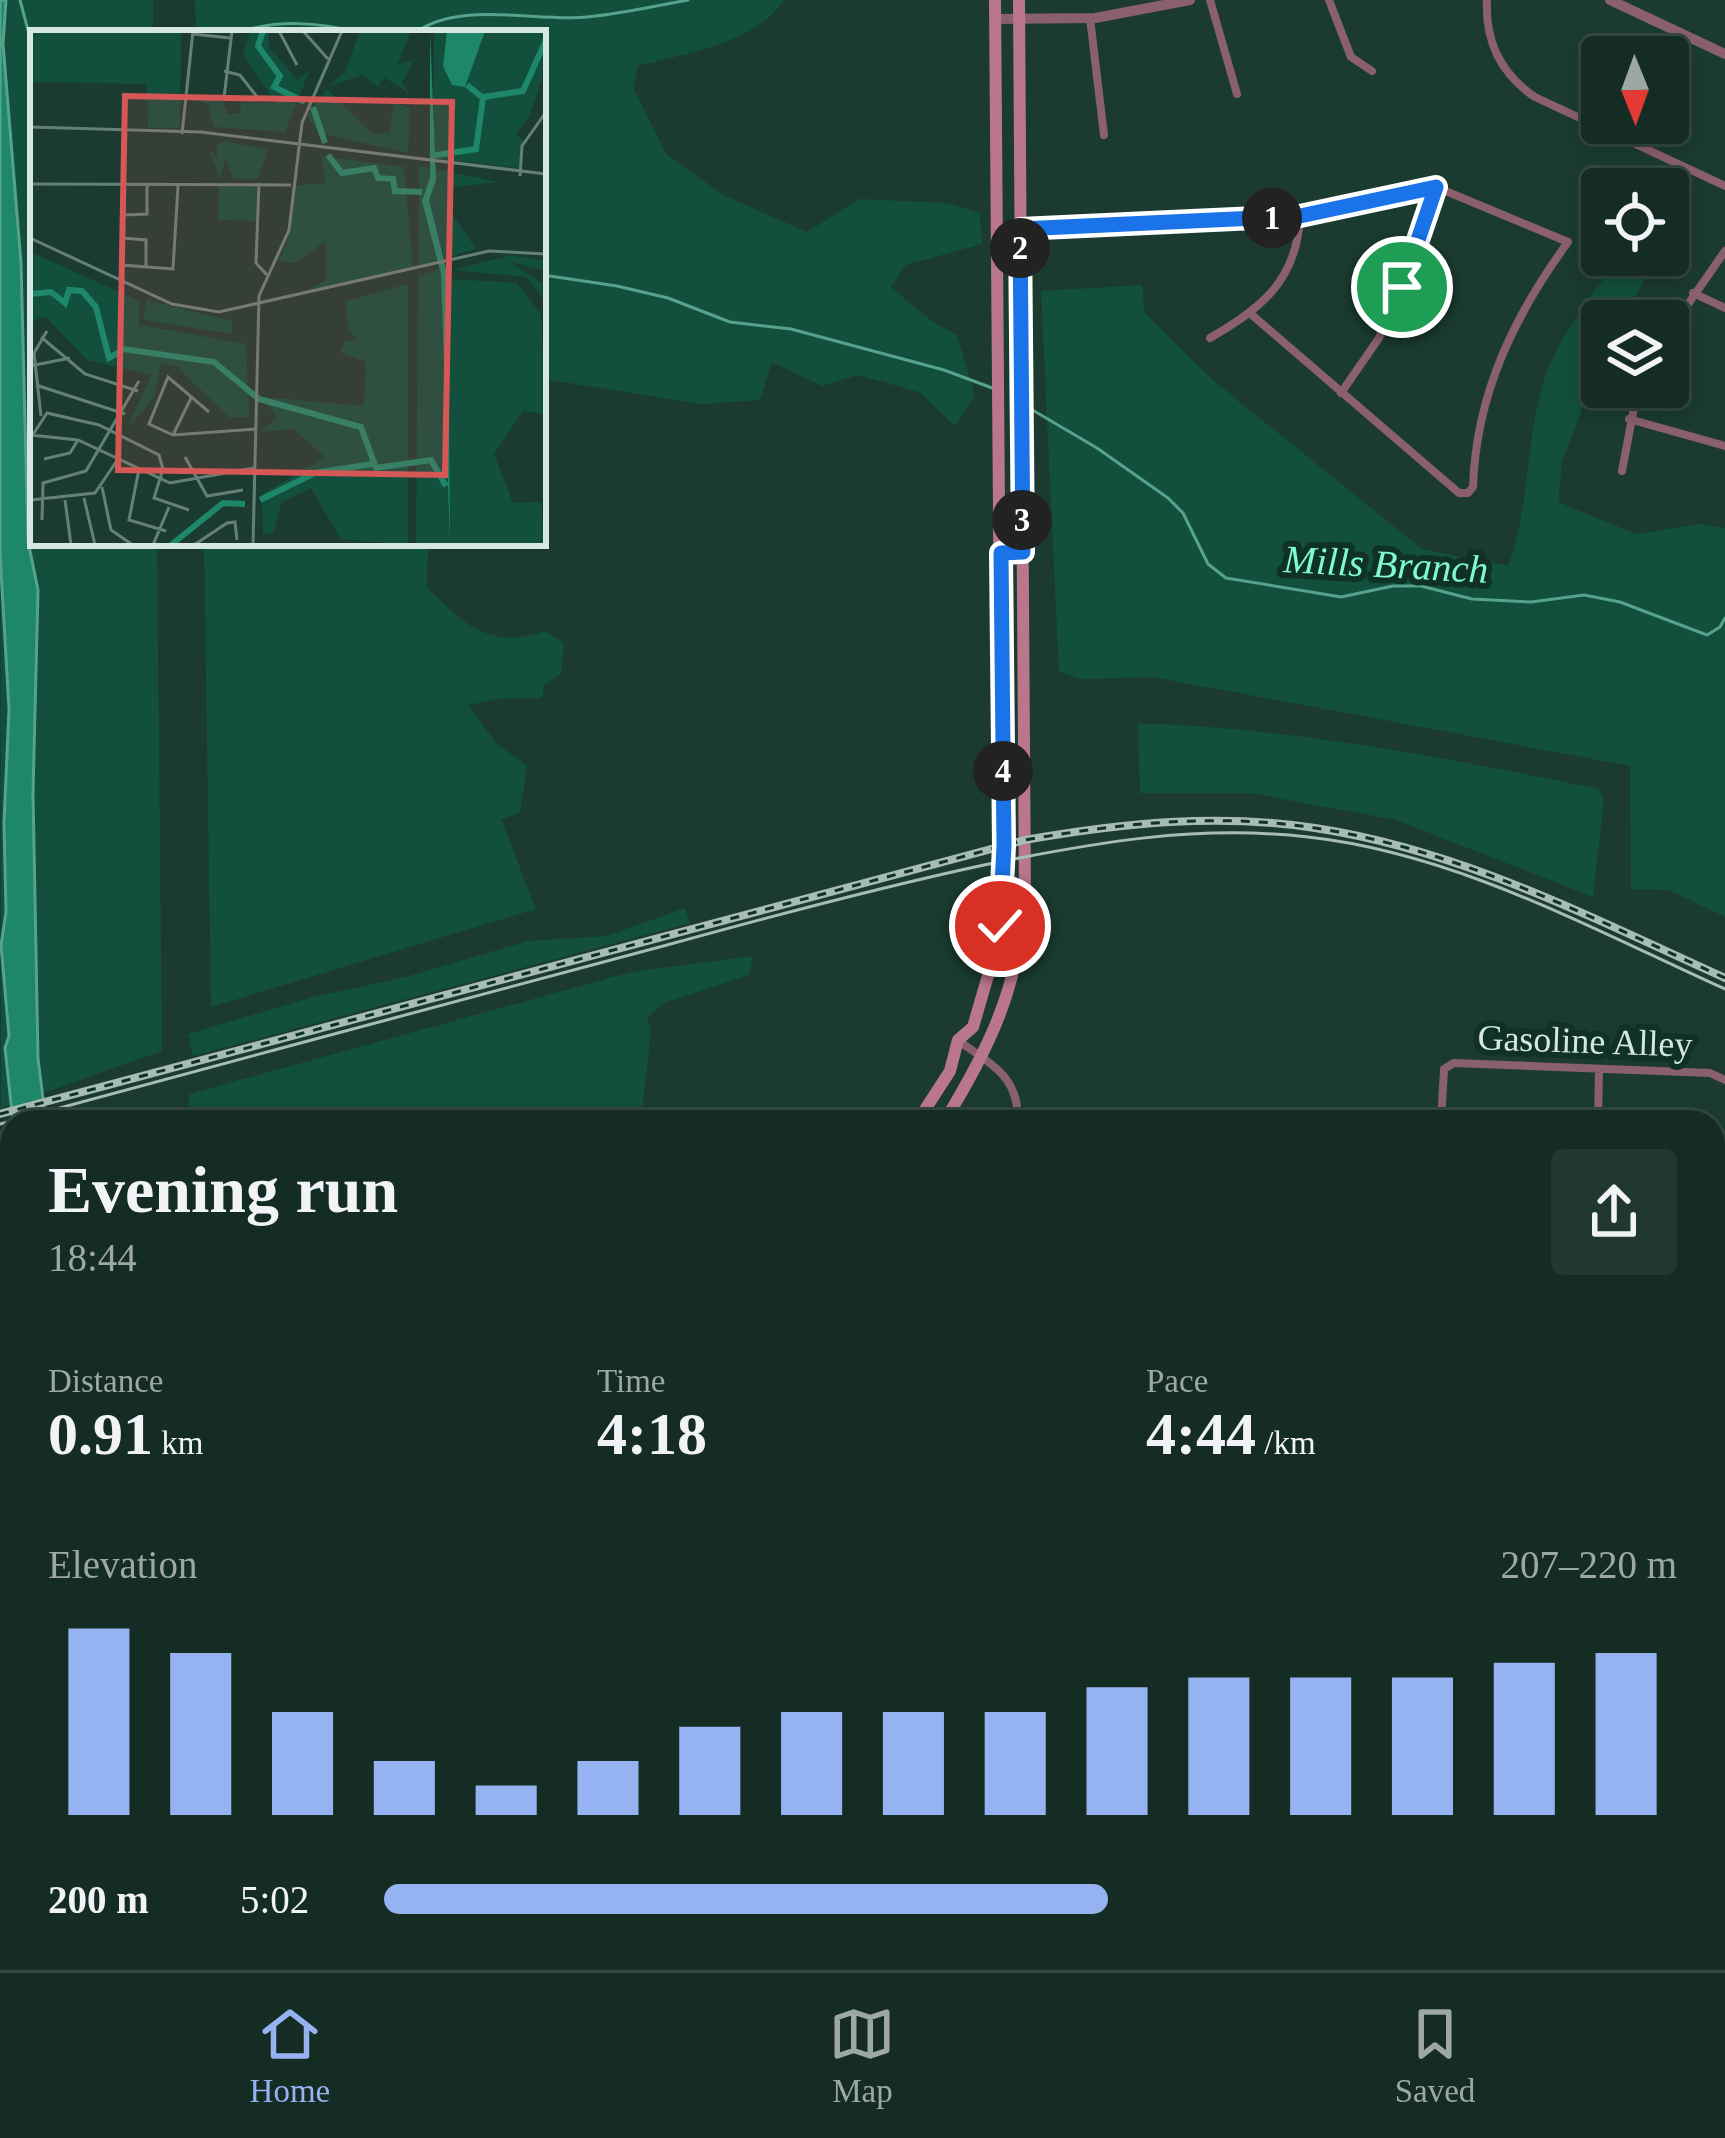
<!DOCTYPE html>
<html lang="en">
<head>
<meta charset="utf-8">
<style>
  body { margin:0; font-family:"Times New Roman",serif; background:#213831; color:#f1f3f6; height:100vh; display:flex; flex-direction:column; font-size:45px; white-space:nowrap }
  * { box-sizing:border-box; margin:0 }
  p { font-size:39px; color:#9da7a6 }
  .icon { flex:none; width:66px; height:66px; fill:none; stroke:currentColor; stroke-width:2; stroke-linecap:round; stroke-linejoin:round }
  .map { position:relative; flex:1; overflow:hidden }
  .side { position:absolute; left:0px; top:1110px; width:1725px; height:861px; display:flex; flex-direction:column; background:#142c24; border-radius:36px 36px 0 0; box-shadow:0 6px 18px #0003,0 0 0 3px #334841 }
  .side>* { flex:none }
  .needle { width:78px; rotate:179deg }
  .controls { position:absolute; left:1581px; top:36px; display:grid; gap:24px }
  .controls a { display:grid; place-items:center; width:108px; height:108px; border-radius:12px; background:#142c24; box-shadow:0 6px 18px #0003,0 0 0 3px #334841; font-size:60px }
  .pin { position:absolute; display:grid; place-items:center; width:102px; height:102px; color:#fff; margin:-51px; border:6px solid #fff; border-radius:50%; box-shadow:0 3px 12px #0007 }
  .km { position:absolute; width:60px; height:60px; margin:-30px; border-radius:50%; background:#222; color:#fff; font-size:33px; line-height:60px; text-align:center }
  .round { display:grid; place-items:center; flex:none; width:126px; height:126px; border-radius:12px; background:#213831 }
  .headline { display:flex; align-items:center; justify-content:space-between; height:204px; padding:0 48px }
  h1 { font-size:66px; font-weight:600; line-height:90px }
  .metrics { display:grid; grid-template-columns:repeat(3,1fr); gap:18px; height:204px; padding:12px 48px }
  .metrics div { display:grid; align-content:center }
  .metrics b { font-size:60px; font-weight:600 }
  .metrics small { font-size:33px; font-weight:400 }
  .metrics p { font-size:33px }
  .chart { height:336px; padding:24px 48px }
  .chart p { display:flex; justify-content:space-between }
  .chart svg { width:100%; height:216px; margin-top:12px; stroke:#95b2f1; stroke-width:6 }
  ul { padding:0 48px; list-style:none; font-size:39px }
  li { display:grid; grid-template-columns:192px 144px 1fr; align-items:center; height:90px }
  li i { height:30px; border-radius:15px; background:#95b2f1 }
  .dock { display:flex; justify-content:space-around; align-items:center; height:168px; border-top:3px solid #334841; background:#142c24; font-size:33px; color:#9da7a6 }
  .dock a { display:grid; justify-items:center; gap:6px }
  .dock .selected { color:#95b2f1 }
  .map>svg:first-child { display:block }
</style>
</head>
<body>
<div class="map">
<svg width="1725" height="1970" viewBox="0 0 1725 1970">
  <rect width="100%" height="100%" fill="#1b3b30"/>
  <path fill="#124f3d" d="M 0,0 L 153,0 L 153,33 L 33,33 L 33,543 L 157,543 L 162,1051 L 1,1108 Z
    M 195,0 L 784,0 C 755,44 686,53 638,66 L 633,88 L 666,154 L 725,196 L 807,232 L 859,199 L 947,203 L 980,213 L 982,244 L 906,265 L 891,287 L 933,322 L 957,335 L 975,396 L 955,426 L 919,392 L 858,375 L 822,386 L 772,362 L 760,400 L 701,404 L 543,379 L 543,33 L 196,33 Z
    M 1622,255 L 1658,255 L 1622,321 L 1602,321 L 1602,356 L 1562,462 L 1558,502 L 1636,534 L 1699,524 L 1725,528 L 1725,917 L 1669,890 L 1631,889 L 1630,766 L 1153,677 L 1083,679 L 1059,672 L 1041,291 L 1142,285 L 1145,313 L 1215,382 L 1422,549 L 1508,566 C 1530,507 1525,443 1543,383 C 1558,337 1593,292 1622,255 Z
    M 204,543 L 428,543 L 427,588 C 464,623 490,651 545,631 L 564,643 L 561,674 L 544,685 L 542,698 L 501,699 L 468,705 L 498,745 L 527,765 L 520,813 L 501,819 L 536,909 L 211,1007 Z
    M 1138,723 C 1294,728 1447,758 1599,789 L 1604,800 L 1593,897 L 1396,820 L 1250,793 L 1140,793 Z
    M 685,908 L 690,923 L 193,1056 L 188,1034 L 313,997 L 406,977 L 528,941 L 607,936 Z
    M 753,956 L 749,975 L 664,1003 L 647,1018 L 651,1030 L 641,1122 L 188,1122 L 189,1094 L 631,972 Z
    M 812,1108 L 903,1117 L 900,1122 L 788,1122 Z
    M 12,1147 L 12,1408 L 0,1364 L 0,1151 Z
    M 12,1430 L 12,1611 L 0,1609 L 0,1459 Z
    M 0,1663 L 12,1664 L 12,1959 L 102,1959 L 102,1970 L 0,1970 Z
    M 589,1959 L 697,1959 L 693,1970 L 601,1970 Z
    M 803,1959 L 924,1959 L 924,1970 L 799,1970 Z
    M 1221,1959 L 1366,1959 L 1388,1964 L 1389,1970 L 1224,1970 Z
    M 1427,1959 L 1601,1959 L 1601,1970 L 1428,1970 Z"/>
  <path fill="#1e8669" stroke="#55a38d" stroke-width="3" d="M 0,0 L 6,0 L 3,44 L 21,263 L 28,541 L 38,590 L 33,793 L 38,1059 L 46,1122 L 13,1122 L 5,1048 L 9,1036 L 1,945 L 6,912 L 4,823 L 9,709 L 0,554 Z"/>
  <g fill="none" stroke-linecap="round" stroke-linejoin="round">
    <path stroke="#55a38d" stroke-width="3" d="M 20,0 L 33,49
      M 236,33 C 278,19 318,22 361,33
      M 415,33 C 459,0 536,22 587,17 C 621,14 655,6 688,0
      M 543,275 L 617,286 L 668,298 L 730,322 L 791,329 L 944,370 L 995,389
      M 1024,405 L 1097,448 L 1168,498 L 1183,513 L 1208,564 L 1226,578 L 1341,597 L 1393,586 L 1421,586 L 1472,599 L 1531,602 L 1584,595 L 1620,602 L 1707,635 L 1720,627 L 1725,618
      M 0,1686 L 12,1686
      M 780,1959 L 799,1970"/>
    <path stroke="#8a606d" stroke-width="8" d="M 1210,0 L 1237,94
      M 1329,0 L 1351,57 L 1372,71
      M 1487,0 C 1485,41 1501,74 1535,97 L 1725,186
      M 1090,18 L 1104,135
      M 998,229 L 1300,216 L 1436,187 L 1568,242 C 1514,316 1476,394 1473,487 L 1468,493 L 1459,493 L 1252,315
      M 1693,293 L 1725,308
      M 1668,333 L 1725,251
      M 1210,338 C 1262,308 1297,280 1300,216
      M 1341,393 L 1379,338 L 1402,287 L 1436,187
      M 1629,419 L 1725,446
      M 1622,471 L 1638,387
      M 959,1041 C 993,1066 1019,1076 1018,1122
      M 1441,1122 L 1444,1069 L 1454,1063 L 1710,1073 L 1725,1080
      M 1598,1122 L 1599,1070
      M 1713,1220 L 1725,1220
      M 1713,1343 L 1725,1343
      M 1725,1500 L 1725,1455
      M 1199,1969 L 1199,1970
      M 1412,1970 L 1413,1959"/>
    <path stroke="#8a606d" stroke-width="10" d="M 1610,0 L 1725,54
      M 995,19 L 1095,18 L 1190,0
      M 1713,1500 L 1725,1500"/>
    <path stroke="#ba778c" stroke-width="12" d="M 917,1122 L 950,1071 L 958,1040 L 973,1027 L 994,955 L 1002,896 L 995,0
      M 944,1122 C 990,1047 1017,990 1025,901 L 1019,0
      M 735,1970 L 739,1959
      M 755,1970 L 760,1959"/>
    <path stroke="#df89a4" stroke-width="12" d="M 0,1626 L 12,1628
      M 0,1653 L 12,1654
      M 1713,1774 L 1725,1774
      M 1713,1797 L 1725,1797"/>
    <path stroke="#a7bcb4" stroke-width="3" d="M 0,1124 C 222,1064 445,1004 667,945 C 772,916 877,888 984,865 C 1092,843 1197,824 1308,837 C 1455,853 1592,929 1725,989"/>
    <defs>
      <path id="rail" d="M 0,1114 L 1025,840 C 1122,823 1218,813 1315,828 C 1461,850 1592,918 1725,978"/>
    </defs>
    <use href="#rail" stroke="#a7bcb4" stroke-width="8"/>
    <use href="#rail" stroke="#103126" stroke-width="3" stroke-dasharray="9" stroke-linecap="butt"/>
  </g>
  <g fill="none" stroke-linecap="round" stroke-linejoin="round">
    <defs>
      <path id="route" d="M 1000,926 L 1004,846 L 1001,553 L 1023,552 L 1020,229 L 1300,216 L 1436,187 L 1402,287"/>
    </defs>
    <use href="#route" stroke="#fff" stroke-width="24"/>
    <use href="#route" stroke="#1a73e8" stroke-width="15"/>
  </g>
  <g text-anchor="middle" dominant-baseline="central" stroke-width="12" stroke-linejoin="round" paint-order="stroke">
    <g font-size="36" fill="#d5e7e0" stroke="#103126">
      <text transform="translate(1585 1041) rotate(2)">Gasoline Alley</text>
    </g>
    <g font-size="39" font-style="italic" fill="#7ffad1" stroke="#103126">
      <text transform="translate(1386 564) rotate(3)">Mills Branch</text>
    </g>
  </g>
  <g transform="translate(30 30)">
    <rect width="516" height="516" fill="#1b3b30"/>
    <path d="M 0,1 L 151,1 L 150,98 L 118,98 L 117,54 L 0,52 ZM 220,1 L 238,1 L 239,18 L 268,50 L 280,39 L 255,102 L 184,97 L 178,74 L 158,68 L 189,64 L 198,84 L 210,83 L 211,73 L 246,73 L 213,25 ZM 330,1 L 381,1 L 367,35 L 384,30 L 372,53 L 380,64 L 354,47 L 348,57 L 333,45 L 299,56 L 315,42 ZM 404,1 L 516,1 L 516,34 L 500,86 L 486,104 L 494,112 L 489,138 L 403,128 ZM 297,59 L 343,104 L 359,103 L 364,72 L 380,79 L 378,123 L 289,103 L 277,86 ZM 195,111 L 238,120 L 228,150 L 204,148 L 195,129 L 190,150 L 179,120 L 188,128 L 186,116 ZM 292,126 L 374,137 L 383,237 L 275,262 L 296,250 L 296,211 L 265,233 L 248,231 L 258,210 L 262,156 L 295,153 ZM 389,136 L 469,152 L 425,157 L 417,176 L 446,219 L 389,236 ZM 189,156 L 227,156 L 226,191 L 188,190 ZM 3,223 L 109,271 L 109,295 L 216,314 L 219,387 L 200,388 L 147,337 L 131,333 L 124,368 L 98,397 L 121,345 L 57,330 L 16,287 L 4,290 L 0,305 ZM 482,225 L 516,231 L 516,241 L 480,232 L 513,254 L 514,269 L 496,247 L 422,240 ZM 419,235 L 422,249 L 487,253 L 511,284 L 516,385 L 493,381 L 464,424 L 483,473 L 511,472 L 516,515 L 386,515 L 388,246 ZM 378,254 L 378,515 L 311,509 L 281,458 L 252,472 L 243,503 L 233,505 L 232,464 L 295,427 L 263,399 L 230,402 L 247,388 L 232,367 L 334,376 L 336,332 L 310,322 L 315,311 L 328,310 L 318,299 L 316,271 ZM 116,270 L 202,291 L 202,304 L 114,290 Z" fill="#124f3d"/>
    <path d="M 400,1 L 406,150 L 399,170 L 418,247 L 420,515 L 411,244 L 392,171 L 400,148 ZM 417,1 L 455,1 L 435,57 L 422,55 L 413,36 Z" fill="#1e8669"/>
    <path fill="none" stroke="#1e8669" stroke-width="6" d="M 233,1 L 228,16 L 250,46 L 244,57 L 275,72M 453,67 L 493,61 L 516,10M 283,77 L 295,113M 298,125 L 312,143 L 344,138 L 348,148 L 363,149 L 365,161 L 392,162M 400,126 L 446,119 L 453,68 L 437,55M 0,264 L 21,262 L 35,273 L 39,260 L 52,261 L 66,277 L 79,328 L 94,319 L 184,332 L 229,369 L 331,397 L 346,438 L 401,430 L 416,456M 230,470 L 285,443 L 342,434M 141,515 L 193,473 L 215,474"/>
    <path fill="none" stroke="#658076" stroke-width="3" d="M 249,1 L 267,35M 273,1 L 298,29M 163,4 L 200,8M 194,41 L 210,45 L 228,68M 194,68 L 202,1M 0,97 L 171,102 L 516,144M 152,104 L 163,1M 490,146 L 492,116 L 516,82M 229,153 L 226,233 L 237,245M 0,154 L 261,155M 93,155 L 92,235 L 143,239 L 148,156M 92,185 L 117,184 L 117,155M 0,208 L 142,274 L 189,282 L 459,221 L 516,224M 92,208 L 116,210 L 116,236M 11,307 L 55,344 L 108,361M 0,336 L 40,328M 6,355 L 95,384M 179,382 L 138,347 L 119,394 L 143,405 L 227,399M 11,386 L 4,323 L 17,301M 516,400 L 516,441M 0,405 L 48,410 L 140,453 L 224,438M 143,405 L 162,366M 2,406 L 17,383 L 69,395 L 129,425 L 133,439 L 124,468 L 159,480M 155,427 L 177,466 L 213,460M 14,429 L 40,423 L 48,410M 109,439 L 99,490 L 136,501M 72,457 L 81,500 L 103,515M 54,468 L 65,515M 0,470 L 65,463 L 88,429M 35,470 L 41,515M 12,490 L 13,453 L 56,441 L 109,351M 123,515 L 139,477M 164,515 L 197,493 L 205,492 L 207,510M 223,515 L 229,266 L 259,200 L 272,93 L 312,1"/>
    <path fill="#d65856" fill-opacity="0.15" stroke="#d65856" stroke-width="6" d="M 95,66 L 422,72 L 415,445 L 88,440 Z"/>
    <rect width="516" height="516" fill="none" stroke="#d5e7e0" stroke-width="6"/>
  </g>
</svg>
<div class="controls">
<a><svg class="needle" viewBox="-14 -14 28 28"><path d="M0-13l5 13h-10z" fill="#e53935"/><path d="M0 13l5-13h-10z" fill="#9da7a6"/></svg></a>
<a><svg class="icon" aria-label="locate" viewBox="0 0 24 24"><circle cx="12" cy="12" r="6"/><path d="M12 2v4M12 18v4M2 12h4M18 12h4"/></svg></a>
<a><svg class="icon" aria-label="layers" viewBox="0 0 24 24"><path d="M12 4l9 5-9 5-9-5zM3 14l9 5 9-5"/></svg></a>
</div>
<div class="pin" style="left:1402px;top:287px;background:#1e9e55"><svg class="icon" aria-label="arrive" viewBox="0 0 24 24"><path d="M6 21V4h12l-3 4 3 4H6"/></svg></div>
<div class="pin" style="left:1000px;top:926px;background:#d93025"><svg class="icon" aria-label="check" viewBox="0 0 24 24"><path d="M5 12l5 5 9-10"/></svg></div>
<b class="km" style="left:1272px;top:218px">1</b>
<b class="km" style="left:1020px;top:248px">2</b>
<b class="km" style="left:1022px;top:520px">3</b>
<b class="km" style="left:1003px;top:771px">4</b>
<section class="side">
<div class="headline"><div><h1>Evening run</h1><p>18:44</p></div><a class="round"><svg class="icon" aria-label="share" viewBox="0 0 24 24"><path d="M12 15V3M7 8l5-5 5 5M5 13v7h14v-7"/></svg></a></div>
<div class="metrics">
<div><p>Distance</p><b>0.91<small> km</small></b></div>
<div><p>Time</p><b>4:18</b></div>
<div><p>Pace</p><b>4:44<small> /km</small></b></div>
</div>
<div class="chart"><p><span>Elevation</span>207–220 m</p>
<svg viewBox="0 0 160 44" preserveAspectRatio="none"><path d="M5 44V6M15 44V11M25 44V23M35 44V33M45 44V38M55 44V33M65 44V26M75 44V23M85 44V23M95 44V23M105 44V18M115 44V16M125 44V16M135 44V16M145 44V13M155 44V11"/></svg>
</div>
<ul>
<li><b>200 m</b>5:02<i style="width:56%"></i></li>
</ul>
</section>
</div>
<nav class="dock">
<a class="selected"><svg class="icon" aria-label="home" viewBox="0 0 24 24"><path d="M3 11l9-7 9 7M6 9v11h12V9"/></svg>Home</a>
<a><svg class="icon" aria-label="map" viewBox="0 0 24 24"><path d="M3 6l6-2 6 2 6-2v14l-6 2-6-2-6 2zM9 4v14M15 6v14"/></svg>Map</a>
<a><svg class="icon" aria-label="saved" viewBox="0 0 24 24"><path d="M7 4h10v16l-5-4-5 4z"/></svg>Saved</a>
</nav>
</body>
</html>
